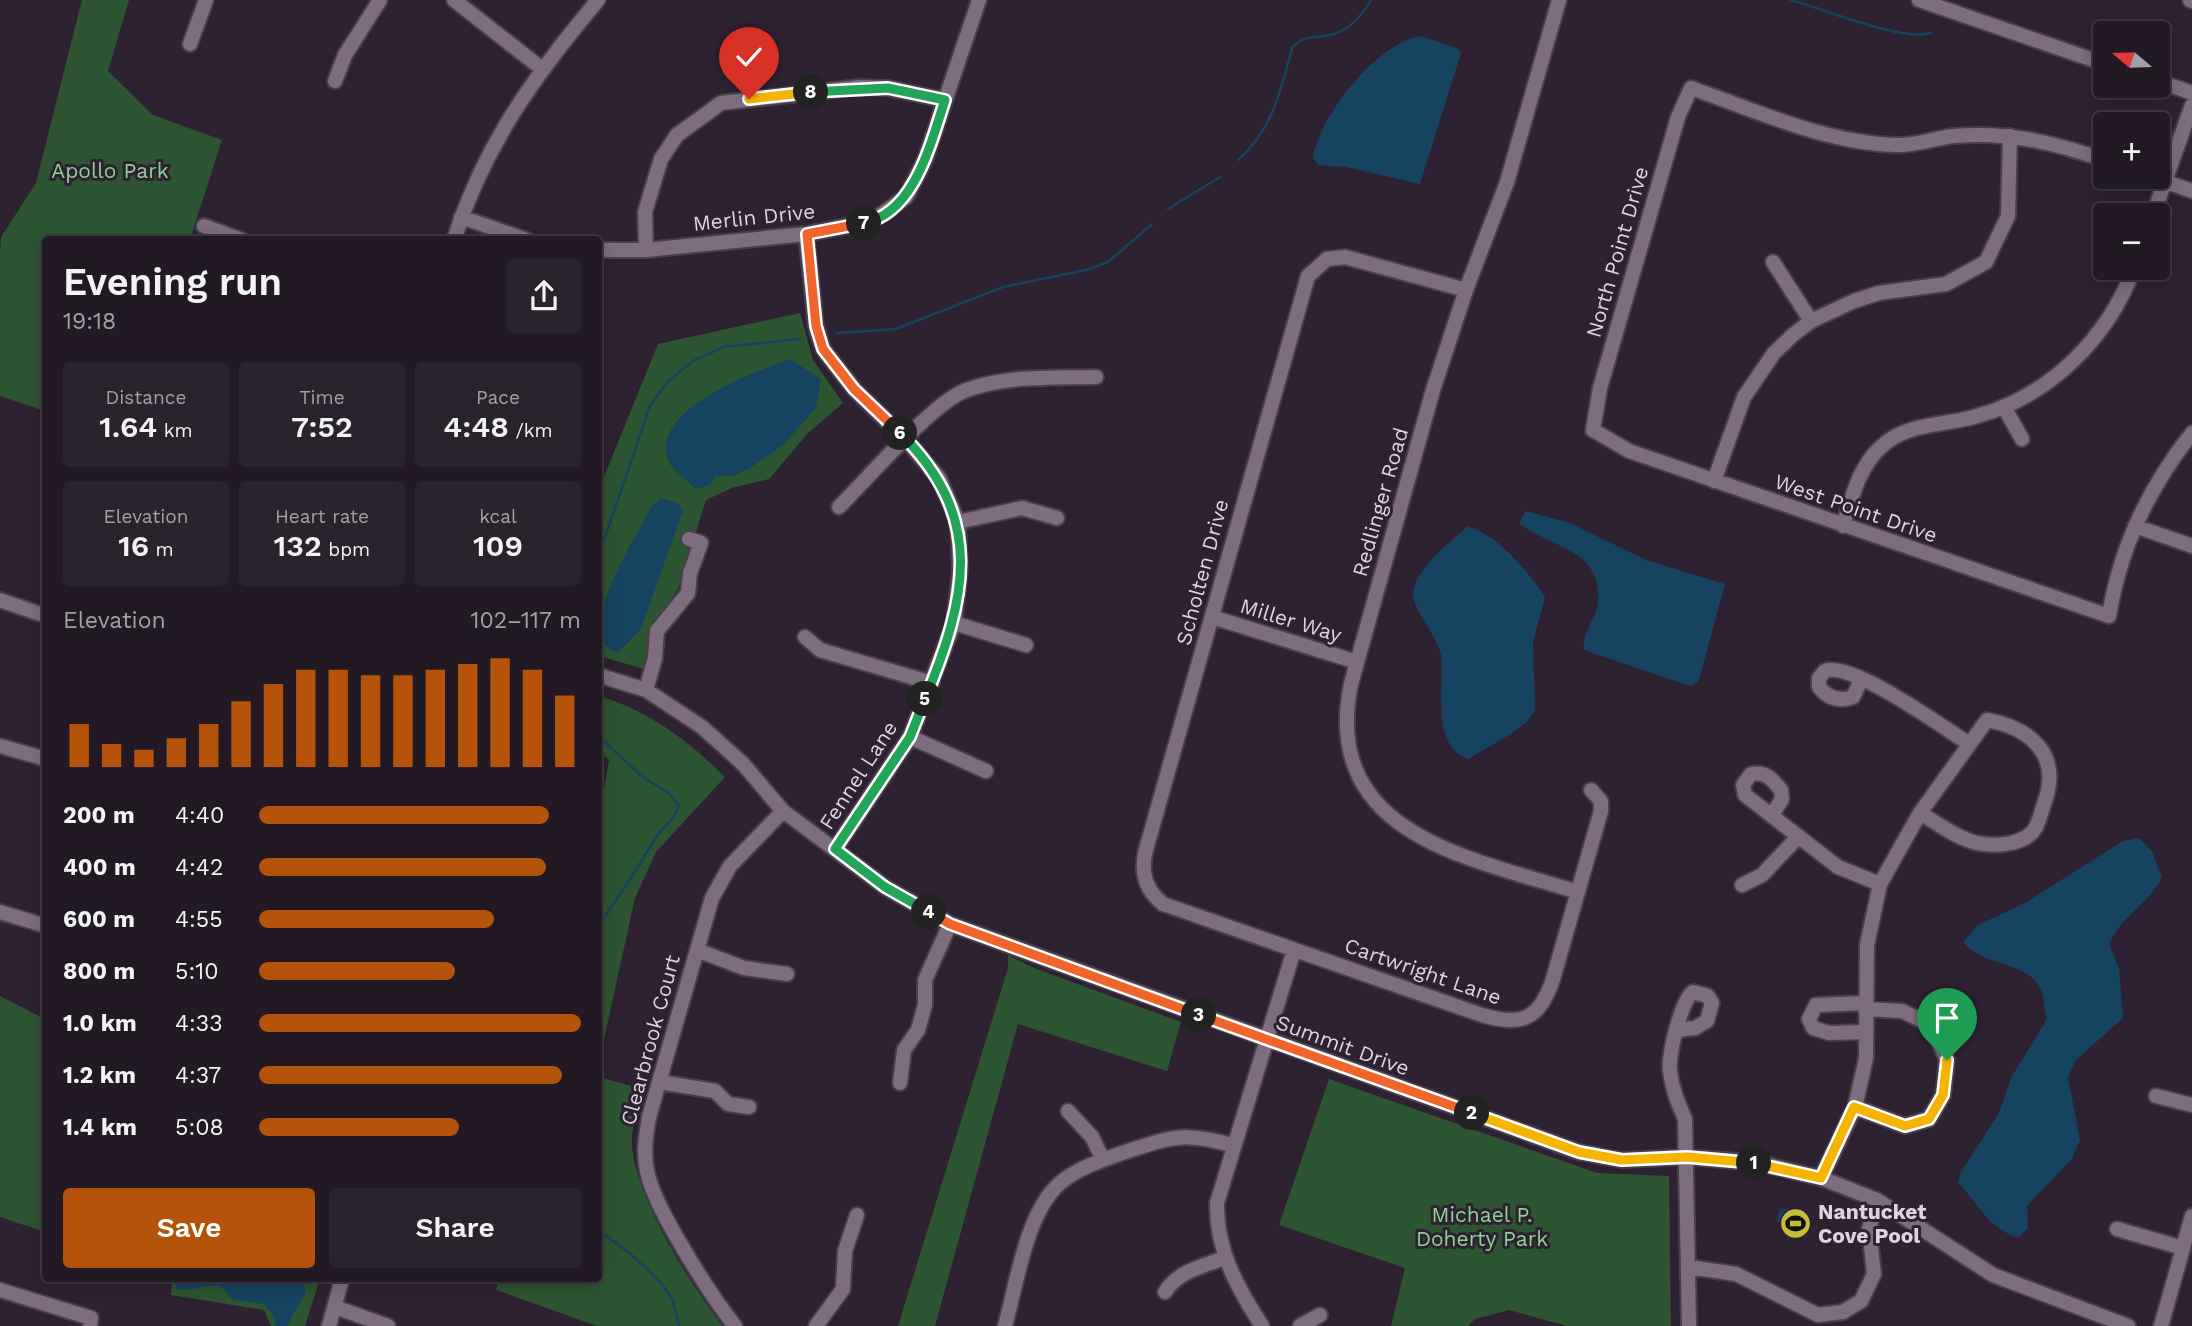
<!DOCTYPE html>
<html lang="en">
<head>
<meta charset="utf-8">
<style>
  body { margin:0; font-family:"Work Sans",sans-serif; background:#2a222d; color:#f1f3f6; height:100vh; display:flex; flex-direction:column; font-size:26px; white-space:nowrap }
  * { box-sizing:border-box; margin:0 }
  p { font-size:23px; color:#a2a0a7 }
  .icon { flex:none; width:38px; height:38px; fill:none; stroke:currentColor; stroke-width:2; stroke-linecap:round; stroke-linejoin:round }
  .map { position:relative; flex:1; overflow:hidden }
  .panel { position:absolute; left:42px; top:236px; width:560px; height:1046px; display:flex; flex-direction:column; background:#221925; border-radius:7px; box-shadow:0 4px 18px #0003,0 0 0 2px #3f3842 }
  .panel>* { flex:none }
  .needle { width:46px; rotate:289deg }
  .buttons { position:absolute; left:2093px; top:21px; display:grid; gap:14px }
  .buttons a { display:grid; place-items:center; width:77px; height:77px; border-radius:7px; background:#221925; box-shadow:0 4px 18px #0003,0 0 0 2px #3f3842; font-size:35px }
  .pin { position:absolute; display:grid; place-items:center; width:60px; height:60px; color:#fff; margin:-72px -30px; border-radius:50% 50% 50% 0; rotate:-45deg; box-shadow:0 0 7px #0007 }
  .pin .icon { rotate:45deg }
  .km { position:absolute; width:35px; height:35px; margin:-18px; border-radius:50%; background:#222; color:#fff; font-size:19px; line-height:35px; text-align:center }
  .round { display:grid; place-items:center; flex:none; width:74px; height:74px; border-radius:7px; background:#2a222d }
  .head { display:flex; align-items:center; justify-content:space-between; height:119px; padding:0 21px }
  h1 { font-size:38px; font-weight:600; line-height:52px }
  .stats { display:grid; grid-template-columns:repeat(3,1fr); gap:10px; height:119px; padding:7px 21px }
  .stats div { display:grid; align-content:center; border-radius:7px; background:#2a222d; text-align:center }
  .stats b { font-size:30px; font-weight:600 }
  .stats small { font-size:19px; font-weight:400 }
  .stats p { font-size:19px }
  .chart { height:196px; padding:14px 21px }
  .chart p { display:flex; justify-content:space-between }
  .chart svg { width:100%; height:126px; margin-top:7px; stroke:#b45309; stroke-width:6 }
  .primary-button { display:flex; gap:14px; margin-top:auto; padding:14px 21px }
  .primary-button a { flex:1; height:80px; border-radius:7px; background:#b45309; color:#fff; font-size:28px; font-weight:600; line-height:80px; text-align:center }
  .primary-button a+a { background:#2a222d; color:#f1f3f6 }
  ul { padding:0 21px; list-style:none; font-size:23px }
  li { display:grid; grid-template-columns:112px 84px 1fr; align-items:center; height:52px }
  li i { height:18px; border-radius:9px; background:#b45309 }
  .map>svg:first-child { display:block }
</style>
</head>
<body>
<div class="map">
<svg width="2192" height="1326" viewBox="0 0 2192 1326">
  <rect width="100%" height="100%" fill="#2e2131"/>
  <path fill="#2d5531" d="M 82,0 L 129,0 L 108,71 L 153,115 L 222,140 L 192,233 L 196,235 L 194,240 L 46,240 L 45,411 L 0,396 L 0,251 L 1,237 L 36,183 Z
    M 800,313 L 813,360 L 843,403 L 808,433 L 769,479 L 732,488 L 706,500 L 678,589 L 652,630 L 644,669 L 599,656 L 599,489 L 658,344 Z
    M 599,696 C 649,711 688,740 725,777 L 656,852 L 635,898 L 599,1062 L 598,825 L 609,760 L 599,751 Z
    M 1008,955 L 1034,968 L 1181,1022 L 1167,1071 L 1018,1024 L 935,1326 L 898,1326 L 1008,968 Z
    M 0,996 L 43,1018 L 45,1016 L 45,1232 L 0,1217 Z
    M 599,1077 L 642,1089 C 639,1104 633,1121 632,1137 C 629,1188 691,1286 723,1326 L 597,1326 L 496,1290 L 499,1279 L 598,1279 Z
    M 1329,1079 L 1597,1173 L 1669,1176 L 1671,1326 L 1567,1326 L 1509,1310 L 1475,1319 L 1468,1326 L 1391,1326 L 1405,1268 L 1279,1225 Z
    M 172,1279 L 320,1279 L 305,1326 L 271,1326 L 264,1310 L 171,1295 Z"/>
  <path fill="#164360" d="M 1421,36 L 1457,48 L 1461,53 L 1420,184 L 1346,167 L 1318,165 L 1313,157 C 1321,115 1376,43 1421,36 Z
    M 790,359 L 821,379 L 816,408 L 783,445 L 750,468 L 732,476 L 715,476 L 710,485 L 695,489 C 687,479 674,473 669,462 C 647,410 756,371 790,359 Z
    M 661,498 L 677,503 L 683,510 L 641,629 L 618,653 L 599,642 C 598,594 630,548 651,507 Z
    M 1526,511 L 1570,523 L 1646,560 L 1725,584 L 1699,680 L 1693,686 L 1687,685 L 1584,650 C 1581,634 1596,619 1598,603 C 1604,549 1548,547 1519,523 Z
    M 1468,526 C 1502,539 1525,568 1545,597 L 1533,643 L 1535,710 L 1527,722 L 1511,734 L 1468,759 C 1430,746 1445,684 1441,655 C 1438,636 1410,606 1413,592 C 1418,565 1450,543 1468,526 Z
    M 2139,838 L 2152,852 L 2162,877 C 2150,903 2121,916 2109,944 L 2119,968 L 2123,1018 L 2076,1060 L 2068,1077 L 2080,1140 L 2072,1159 L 2027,1206 L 2028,1228 L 2018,1238 C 1986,1226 1980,1205 1958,1183 L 1961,1172 L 1999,1113 L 2012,1076 L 2047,1019 C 2044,1009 2044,994 2039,986 C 2024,961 1984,967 1963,942 L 1978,925 L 2025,903 L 2123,841 Z
    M 1780,1208 L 1796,1211 L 1810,1229 L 1802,1234 L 1794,1225 L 1777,1221 Z
    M 178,1279 L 299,1279 L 304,1283 L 306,1292 L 287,1326 L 276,1326 L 272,1313 L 264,1304 L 234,1300 C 229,1297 226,1291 222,1288 C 210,1280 191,1294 176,1289 Z"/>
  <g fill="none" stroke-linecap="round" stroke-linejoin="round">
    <path stroke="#164360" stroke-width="2.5" d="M 1791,0 C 1824,9 1902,42 1931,33
      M 1238,160 C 1272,130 1281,91 1292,48 C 1305,33 1318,39 1334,34 C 1350,29 1363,14 1371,0
      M 1168,209 L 1220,177
      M 836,333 L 896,329 L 1003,287 L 1086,270 L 1108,262 L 1152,224
      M 598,558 L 650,406 L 667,382 L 693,361 L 723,347 L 800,339
      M 598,736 L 644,778 L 669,793 L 679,806 C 675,820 663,826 656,837 C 638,868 619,897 598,926
      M 598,1232 C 619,1242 661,1278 672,1299 C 675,1307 677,1318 679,1326"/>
    <defs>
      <path id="minor" d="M 454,0 L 541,68
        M 1559,0 L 1507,182 L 1466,290 L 1433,390 L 1351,684 C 1320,834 1469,858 1578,892
        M 1919,0 L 2105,64
        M 2190,0 L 2192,1
        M 190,44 L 206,0
        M 335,81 L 345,55 L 380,0
        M 2158,81 L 2192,93
        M 2105,160 C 2055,143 2007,131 1954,136 C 1935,138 1915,146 1896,145 C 1825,143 1757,111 1691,88 L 1678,117 L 1600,388 L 1593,430 L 1629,451 L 2109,616 C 2120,548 2149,487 2192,433
        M 2152,177 L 2192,191
        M 2153,215 L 2192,105
        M 461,217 L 527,240
        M 204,226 L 242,240
        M 806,234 L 816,326 L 823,349 L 854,389 L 906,440 L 939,478 L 958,522 L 960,570 L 954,623 L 910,737 L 835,849
        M 454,240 C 484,145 535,75 598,0
        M 598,250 L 646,250 L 806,234 L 872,221 L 906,197 L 925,160 L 979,0
        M 646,250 L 645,212 L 661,159 L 677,135 L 721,103 L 859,87 L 888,88 L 945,100
        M 1773,262 L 1811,321
        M 1466,290 L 1345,257 L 1327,259 L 1308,276 L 1145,853 C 1141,875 1146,890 1163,904 L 1482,1015 C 1522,1027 1540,1019 1553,979 L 1601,811 L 1601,801 L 1591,790
        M 2004,407 L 2022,439
        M 1714,481 L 1744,397 L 1774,353 L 1794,334 L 1811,321 L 1854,301 L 1879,293 L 1946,284 L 1986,262 L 2008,216 L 2010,136
        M 839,507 C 866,480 932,404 964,391 C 1006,375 1051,378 1096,377
        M 958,522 L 1022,508 L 1057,518
        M 1843,526 C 1852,497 1859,466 1882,446 C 1908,422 1945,426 1977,416 C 2050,396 2108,338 2134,268
        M 2135,526 L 2192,546
        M 0,600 L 46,616
        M 1212,617 L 1357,662
        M 954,623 L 1026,645
        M 805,637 L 820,650 L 932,683
        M 598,675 L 646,690 L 702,727 L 743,764 L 783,811 L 885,887 L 950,924 L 1579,1152 L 1622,1160 L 1687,1157 L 1760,1163 L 1821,1178 L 1877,1200 L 1993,1275 L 2128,1326
        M 1861,680 L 1853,697 C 1839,702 1828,698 1819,687 L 1819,678 L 1825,671 C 1852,661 1942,727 1968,743
        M 646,690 L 655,658 L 657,631 L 688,593 L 690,573 L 701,543 L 689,539
        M 910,737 L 986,771
        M 0,746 L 46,759
        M 1772,815 L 1782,799 L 1781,790 C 1772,779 1766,771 1751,774 L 1743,785 L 1745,795 L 1838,867 L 1880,884
        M 1742,885 L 1762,875 L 1797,838
        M 0,912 L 46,926
        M 697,950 L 744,968 L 787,974
        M 1865,1003 L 1816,1005 L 1809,1019 L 1813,1028 L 1829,1033 L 1865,1032
        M 1677,1030 L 1695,1028 L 1707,1021 L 1712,1003 L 1708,996 L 1693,992 C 1681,1001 1668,1055 1670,1071 C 1672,1089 1678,1103 1685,1119 L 1689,1326
        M 659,1082 L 715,1091 L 728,1104 L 749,1107
        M 900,1083 L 904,1050 L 918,1030 L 925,1005 L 925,980 L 950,924
        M 2156,1096 L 2192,1105
        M 1855,1107 L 1905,1126 L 1929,1119 L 1943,1095 L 1947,1060 L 1931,1025 L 1902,1011 L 1865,1009
        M 1068,1111 L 1092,1137 L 1103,1160
        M 1821,1178 L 1855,1107 L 1866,1058 L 1867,945 L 1880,884 L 1920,813 L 1987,720 C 2031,728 2061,755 2045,801 C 2042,809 2040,819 2036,827 C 2026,845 1996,847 1977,843 C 1958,839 1937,823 1920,813
        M 2117,1229 L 2183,1248
        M 1689,1267 L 1736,1274 L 1818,1315 L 1843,1312 L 1861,1301 L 1874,1274 L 1869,1229 L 1877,1200
        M 0,1290 L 91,1318 L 90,1326
        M 1165,1292 C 1178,1271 1203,1266 1225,1258
        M 335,1307 L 388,1326
        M 329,1326 L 342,1279
        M 735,1326 C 711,1296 653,1206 647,1171 C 643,1152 646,1135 649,1117 L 712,898 L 730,866 L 783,811
        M 816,1326 L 843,1289 L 845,1251 L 857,1215
        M 1005,1326 C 1017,1283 1026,1213 1060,1183 C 1079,1167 1105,1159 1128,1151 C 1174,1136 1184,1132 1232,1145
        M 1262,1326 C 1237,1287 1216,1250 1217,1203 L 1294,950
        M 1300,1326 L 1320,1315
        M 2161,1326 L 2192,1216"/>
    </defs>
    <use href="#minor" stroke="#493f4b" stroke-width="18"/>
    <use href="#minor" stroke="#7d6d7f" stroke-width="14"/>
  </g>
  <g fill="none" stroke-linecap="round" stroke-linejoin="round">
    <defs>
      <path id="split-1" d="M 1754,1163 L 1821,1178 L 1854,1107 L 1905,1126 L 1929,1119 L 1943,1095 L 1947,1060"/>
      <path id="split-2" d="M 1472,1113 L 1579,1152 L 1622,1160 L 1687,1157 L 1754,1163"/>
      <path id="split-3" d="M 1199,1015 L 1472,1113"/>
      <path id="split-4" d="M 929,912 L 950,924 L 1199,1015"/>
      <path id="split-5" d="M 925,699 L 910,737 L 835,849 L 885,887 L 929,912"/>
      <path id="split-6" d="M 900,433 C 986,518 967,597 925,699"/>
      <path id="split-7" d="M 864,223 L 807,234 L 816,326 L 823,349 L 854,389 L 900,433"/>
      <path id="split-8" d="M 811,92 L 888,88 L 945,100 C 931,142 915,213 864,223"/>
      <path id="split-9" d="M 749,99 L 811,92"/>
    </defs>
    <use href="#split-1" stroke="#fff" stroke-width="14"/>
    <use href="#split-2" stroke="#fff" stroke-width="14"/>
    <use href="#split-3" stroke="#fff" stroke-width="14"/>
    <use href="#split-4" stroke="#fff" stroke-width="14"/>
    <use href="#split-5" stroke="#fff" stroke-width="14"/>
    <use href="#split-6" stroke="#fff" stroke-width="14"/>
    <use href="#split-7" stroke="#fff" stroke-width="14"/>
    <use href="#split-8" stroke="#fff" stroke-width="14"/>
    <use href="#split-9" stroke="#fff" stroke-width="14"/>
    <use href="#split-1" stroke="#f5b400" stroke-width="9"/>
    <use href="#split-2" stroke="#f5b400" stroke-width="9"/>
    <use href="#split-3" stroke="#f0652b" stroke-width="9"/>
    <use href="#split-4" stroke="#f0652b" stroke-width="9"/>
    <use href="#split-5" stroke="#22a559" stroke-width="9"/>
    <use href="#split-6" stroke="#22a559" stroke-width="9"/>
    <use href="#split-7" stroke="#f0652b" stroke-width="9"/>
    <use href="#split-8" stroke="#22a559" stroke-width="9"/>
    <use href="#split-9" stroke="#f5b400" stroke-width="9"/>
  </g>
  <defs>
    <symbol id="stadium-disc" viewBox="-11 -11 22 22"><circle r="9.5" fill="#c8bb3b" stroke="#2e2131"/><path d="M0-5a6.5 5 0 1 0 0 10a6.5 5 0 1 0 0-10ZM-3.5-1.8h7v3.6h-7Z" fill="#111"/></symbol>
  </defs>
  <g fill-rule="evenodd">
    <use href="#stadium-disc" x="1778" y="1206" width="35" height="35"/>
  </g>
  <g text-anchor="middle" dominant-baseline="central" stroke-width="6" stroke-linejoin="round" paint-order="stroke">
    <g font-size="21" fill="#8bd492" stroke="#2e2131">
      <text x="110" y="170">Apollo Park</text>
      <text x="1482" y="1214">Michael P.<tspan x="1482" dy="24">Doherty Park</tspan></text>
    </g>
    <g font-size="21" fill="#dcd4de" stroke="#2e2131">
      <text transform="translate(754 217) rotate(-6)">Merlin Drive</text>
      <text transform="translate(1617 252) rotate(-74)">North Point Drive</text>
      <text transform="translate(1380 502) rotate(-74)">Redlinger Road</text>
      <text transform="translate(1856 508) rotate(19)">West Point Drive</text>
      <text transform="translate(1202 572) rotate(-75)">Scholten Drive</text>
      <text transform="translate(1291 620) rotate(17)">Miller Way</text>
      <text transform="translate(858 775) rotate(-57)">Fennel Lane</text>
      <text transform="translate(1423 971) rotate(19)">Cartwright Lane</text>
      <text transform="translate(650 1040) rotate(-75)">Clearbrook Court</text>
      <text transform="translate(1343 1045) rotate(20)">Summit Drive</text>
    </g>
    <g font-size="21" font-weight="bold" fill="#dcd4de" stroke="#2e2131" text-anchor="start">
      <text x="1818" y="1211">Nantucket<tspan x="1818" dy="24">Cove Pool</tspan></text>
    </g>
  </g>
</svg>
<div class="buttons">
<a><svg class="needle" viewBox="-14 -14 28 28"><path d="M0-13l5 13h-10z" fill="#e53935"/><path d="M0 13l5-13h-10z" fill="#a2a0a7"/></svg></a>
<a>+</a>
<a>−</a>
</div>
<div class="pin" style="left:1947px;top:1060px;background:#1e9e55"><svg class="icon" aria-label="arrive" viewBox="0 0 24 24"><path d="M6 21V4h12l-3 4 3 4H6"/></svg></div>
<div class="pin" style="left:749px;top:99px;background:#d93025"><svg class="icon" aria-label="check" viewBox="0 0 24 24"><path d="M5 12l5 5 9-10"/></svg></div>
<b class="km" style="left:1754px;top:1163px">1</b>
<b class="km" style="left:1472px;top:1113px">2</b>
<b class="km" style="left:1199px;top:1015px">3</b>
<b class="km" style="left:929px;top:912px">4</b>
<b class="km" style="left:925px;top:699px">5</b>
<b class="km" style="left:900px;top:433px">6</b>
<b class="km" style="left:864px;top:223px">7</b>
<b class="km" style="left:811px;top:92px">8</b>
<section class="panel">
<div class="head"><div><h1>Evening run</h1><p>19:18</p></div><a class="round"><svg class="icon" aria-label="share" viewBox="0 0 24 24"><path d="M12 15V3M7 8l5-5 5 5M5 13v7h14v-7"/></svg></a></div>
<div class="stats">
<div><p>Distance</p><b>1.64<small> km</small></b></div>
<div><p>Time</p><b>7:52</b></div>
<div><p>Pace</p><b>4:48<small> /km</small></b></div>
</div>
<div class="stats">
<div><p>Elevation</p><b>16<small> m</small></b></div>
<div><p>Heart rate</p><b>132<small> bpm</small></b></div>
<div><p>kcal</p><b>109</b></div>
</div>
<div class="chart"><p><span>Elevation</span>102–117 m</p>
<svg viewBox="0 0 160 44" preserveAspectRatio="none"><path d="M5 44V29M15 44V36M25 44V38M35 44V34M45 44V29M55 44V21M65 44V15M75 44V10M85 44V10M95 44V12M105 44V12M115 44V10M125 44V8M135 44V6M145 44V10M155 44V19"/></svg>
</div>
<ul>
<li><b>200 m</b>4:40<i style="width:90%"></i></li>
<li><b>400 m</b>4:42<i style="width:89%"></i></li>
<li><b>600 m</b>4:55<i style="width:73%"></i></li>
<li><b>800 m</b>5:10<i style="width:61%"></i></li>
<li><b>1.0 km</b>4:33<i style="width:100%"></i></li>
<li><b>1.2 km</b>4:37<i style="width:94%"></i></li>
<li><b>1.4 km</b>5:08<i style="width:62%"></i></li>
</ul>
<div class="primary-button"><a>Save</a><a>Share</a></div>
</section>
</div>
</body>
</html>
